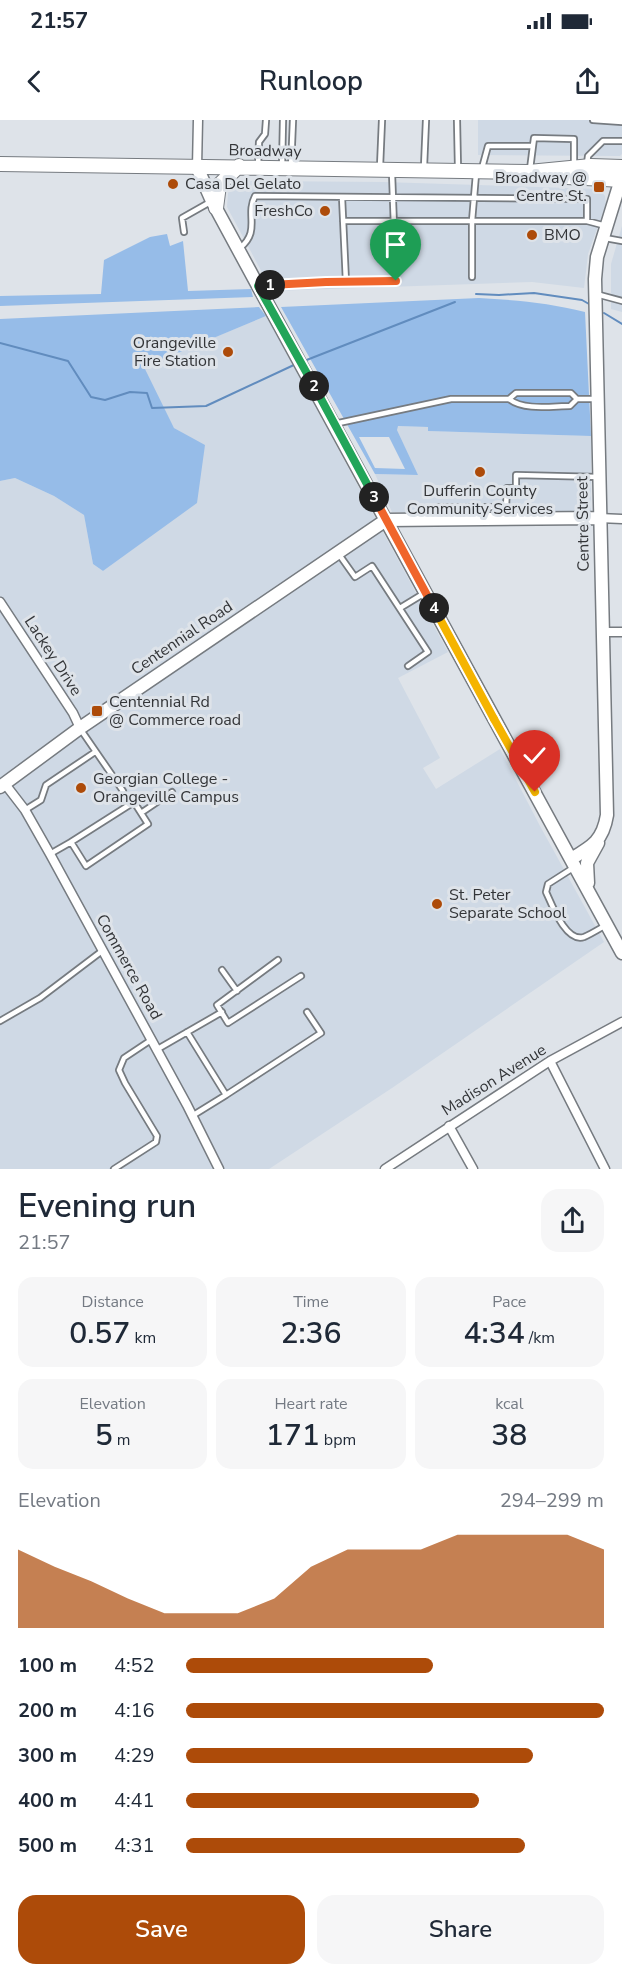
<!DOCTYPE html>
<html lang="en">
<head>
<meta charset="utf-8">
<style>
  body { margin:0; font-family:"Nunito Sans",sans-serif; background:#f6f6f7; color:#1f2937; height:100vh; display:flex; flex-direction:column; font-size:22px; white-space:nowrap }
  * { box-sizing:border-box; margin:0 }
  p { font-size:20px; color:#747a83 }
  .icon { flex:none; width:33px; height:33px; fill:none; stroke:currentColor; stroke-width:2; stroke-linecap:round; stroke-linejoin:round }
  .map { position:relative; height:1049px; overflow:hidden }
  .sheet { display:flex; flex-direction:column; background:#fff; flex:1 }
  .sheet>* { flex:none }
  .pin { position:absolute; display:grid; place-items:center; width:51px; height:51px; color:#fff; margin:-62px -26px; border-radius:50% 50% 50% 0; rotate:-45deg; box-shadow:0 0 6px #0007 }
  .pin .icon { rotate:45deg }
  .km { position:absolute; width:30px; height:30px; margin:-15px; border-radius:50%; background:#222; color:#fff; font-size:16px; line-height:30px; text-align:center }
  .round { display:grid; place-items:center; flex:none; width:63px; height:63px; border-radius:18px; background:#f6f6f7 }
  .head { display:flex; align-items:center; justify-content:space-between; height:102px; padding:0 18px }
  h1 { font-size:33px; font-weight:600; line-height:45px }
  .stats { display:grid; grid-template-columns:repeat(3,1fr); gap:9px; height:102px; padding:6px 18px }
  .stats div { display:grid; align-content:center; border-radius:15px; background:#f6f6f7; text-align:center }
  .stats b { font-size:30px; font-weight:600 }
  .stats small { font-size:16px; font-weight:400 }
  .stats p { font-size:16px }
  .chart { height:168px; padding:12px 18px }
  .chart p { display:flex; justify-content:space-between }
  .chart svg { width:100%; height:108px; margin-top:6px; fill:#ad4b09; opacity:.7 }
  .cta { display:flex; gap:12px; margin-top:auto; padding:12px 18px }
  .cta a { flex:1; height:69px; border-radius:18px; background:#ad4b09; color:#fff; font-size:24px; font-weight:600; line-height:69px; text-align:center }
  .cta a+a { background:#f6f6f7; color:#1f2937 }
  ul { padding:0 18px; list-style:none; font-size:20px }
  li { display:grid; grid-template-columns:96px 72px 1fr; align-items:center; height:45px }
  li i { height:15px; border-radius:8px; background:#ad4b09 }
  .status { display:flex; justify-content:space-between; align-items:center; height:42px; padding:0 30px; background:#fff; direction:ltr }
  .status svg { height:16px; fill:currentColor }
  header { display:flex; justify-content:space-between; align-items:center; height:78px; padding:0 18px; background:#fff; font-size:27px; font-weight:600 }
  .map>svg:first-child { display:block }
</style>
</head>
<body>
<div class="status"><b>21:57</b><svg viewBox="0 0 49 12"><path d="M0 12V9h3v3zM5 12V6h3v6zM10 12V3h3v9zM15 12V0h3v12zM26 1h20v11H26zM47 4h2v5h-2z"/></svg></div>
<header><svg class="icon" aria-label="back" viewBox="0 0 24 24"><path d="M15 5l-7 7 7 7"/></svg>Runloop<svg class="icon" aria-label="share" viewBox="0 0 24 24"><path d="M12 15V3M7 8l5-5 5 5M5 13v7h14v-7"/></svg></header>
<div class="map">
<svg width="622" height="1049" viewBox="0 0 622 1049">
  <rect width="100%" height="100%" fill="#dee3e9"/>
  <path fill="#cfd9e5" d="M 478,0 L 622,0 L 622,34 L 620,36 L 478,35 Z
    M 240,61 L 383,62 L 599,69 L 605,76 L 606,84 L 588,134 L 584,168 L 532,162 L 272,171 L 227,87 L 228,73 L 233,65 Z
    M 622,106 L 622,192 L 611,189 L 611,144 Z
    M 266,196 L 448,532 L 398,558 L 440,638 L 423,648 L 436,669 L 500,629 L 540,706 L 604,822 L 392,968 L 269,1049 L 0,1049 L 0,361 L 15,358 L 54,376 L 84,395 L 93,444 L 103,451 L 140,424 L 205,326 L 174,308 L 143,247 Z
    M 397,306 L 428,307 L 429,311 L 591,316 L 591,395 L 392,392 L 375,354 L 417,355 L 397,310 Z"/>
  <path fill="#96bce8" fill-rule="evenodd" d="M 167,114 L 170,126 L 183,121 L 188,171 L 251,169 L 253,177 L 0,186 L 0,176 L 101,174 L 104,140 L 150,117 Z
    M 479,178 C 515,180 550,183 585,192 L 591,316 L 428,311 L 428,307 L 398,306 L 397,310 L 418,355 L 375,354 L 281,187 ZM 359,317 L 389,317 L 405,349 L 375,348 Z
    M 259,187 L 266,196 L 144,247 L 174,308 L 205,325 L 197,383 L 103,451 L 93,444 L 84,395 L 54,376 L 15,358 L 0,361 L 0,199 Z"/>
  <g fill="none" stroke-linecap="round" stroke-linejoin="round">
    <path stroke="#618cbe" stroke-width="2" d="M 476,174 L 499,175 L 534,173 L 582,180 L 589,184
      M 604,193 L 622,204
      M 0,223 L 68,241 L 91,277 L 105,280 L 130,272 L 147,273 L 152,288 L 206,286 L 296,244
      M 304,241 L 455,182"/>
    <defs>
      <path id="lane" d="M 457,0 L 458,48
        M 593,0 L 622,2
        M 587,44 L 588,36 L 603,21 L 622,21
        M 258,47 L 259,22 L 265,14 L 266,0
        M 282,47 L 283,0
        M 380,47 L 382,0
        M 424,47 L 426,0
        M 291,48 L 293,0
        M 482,48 L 488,26 L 532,26
        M 530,49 L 534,18 L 574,19 L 574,45
        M 342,77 L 346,162
        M 343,101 L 587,101 L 606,106
        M 184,112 L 182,98 L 212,81
        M 605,118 L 622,121
        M 240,128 C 261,111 245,95 255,76 L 587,79 L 587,101
        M 472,157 L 472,101 L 476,54
        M 261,166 L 326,162 L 396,161 L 392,53
        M 596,174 L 622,181
        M 509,279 L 516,273 L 571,273 L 577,279 L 598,279
        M 334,304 L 451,279 L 509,279 C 524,291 553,286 570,286 L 577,279
        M 438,397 L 438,387 L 506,387 L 507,368 L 516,368 L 516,355 L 599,357
        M 338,433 L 355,457 L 372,446 L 428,532 L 408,546
        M 400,488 L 423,474
        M 81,610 L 123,671
        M 25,690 L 41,680 L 46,665 L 95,632
        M 141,693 L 172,672
        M 50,734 L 71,722 L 86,746 L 148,704 L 134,682 L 71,722
        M 573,748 L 548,764 L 546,772 C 552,785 566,823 584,817 C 591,814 599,809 606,805
        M 278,840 L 217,885 L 228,903 L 301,856
        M 222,850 L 237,871
        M 0,901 L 40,878 L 102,831
        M 187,912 L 226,975 L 192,996
        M 156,930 L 222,892
        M 226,975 L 321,913 L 307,892
        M 114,1049 L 156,1022 L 157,1016 L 125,963 L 119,950 L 124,938 L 151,920"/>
      <path id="street" d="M 197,47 L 198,0
        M 599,398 L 622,399
        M 0,482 L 73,593 L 80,608
        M 602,512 L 622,512
        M 5,664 L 25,690 L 50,734 L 187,985 L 219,1049
        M 550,941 L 605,1049
        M 449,1006 L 473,1049
        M 385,1049 L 550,941 L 622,902"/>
      <path id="secondary" d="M 197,47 L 212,81 L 258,166 L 622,833
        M 386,400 L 599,398
        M 0,667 L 80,608 L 386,400
        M 571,739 C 593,726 603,720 607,695 L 595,159 L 597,137 L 622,56
        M 588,763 L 587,743 L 598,723"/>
      <path id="primary" d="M 0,44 L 529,52 L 591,46 L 622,47
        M 549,56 L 622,60
        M 216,88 L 219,65 L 239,46"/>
    </defs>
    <use href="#lane" stroke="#767b80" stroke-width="8"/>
    <use href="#street" stroke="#767b80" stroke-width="11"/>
    <use href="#secondary" stroke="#767b80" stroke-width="15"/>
    <use href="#primary" stroke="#767b80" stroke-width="16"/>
    <use href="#lane" stroke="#fff" stroke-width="4.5"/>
    <use href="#street" stroke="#fff" stroke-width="8"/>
    <use href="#secondary" stroke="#fff" stroke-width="12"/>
    <use href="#primary" stroke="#fff" stroke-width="14"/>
  </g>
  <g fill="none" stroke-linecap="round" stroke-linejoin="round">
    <defs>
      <path id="split-1" d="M 270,165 L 326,162 L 396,161"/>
      <path id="split-2" d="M 270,165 L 258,166 L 314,266"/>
      <path id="split-3" d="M 314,266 L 374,377"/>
      <path id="split-4" d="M 374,377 L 434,488"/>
      <path id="split-5" d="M 434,488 L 494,599"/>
      <path id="split-6" d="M 494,599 L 535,672"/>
    </defs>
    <use href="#split-1" stroke="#fff" stroke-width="12"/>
    <use href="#split-2" stroke="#fff" stroke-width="12"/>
    <use href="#split-3" stroke="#fff" stroke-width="12"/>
    <use href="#split-4" stroke="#fff" stroke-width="12"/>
    <use href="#split-5" stroke="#fff" stroke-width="12"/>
    <use href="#split-6" stroke="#fff" stroke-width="12"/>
    <use href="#split-1" stroke="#f0652b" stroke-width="8"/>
    <use href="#split-2" stroke="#22a559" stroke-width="8"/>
    <use href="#split-3" stroke="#22a559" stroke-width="8"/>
    <use href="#split-4" stroke="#f0652b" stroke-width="8"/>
    <use href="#split-5" stroke="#f5b400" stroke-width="8"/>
    <use href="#split-6" stroke="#f5b400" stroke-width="8"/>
  </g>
  <g fill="#ad4b09" stroke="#dee3e9" stroke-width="2">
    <circle cx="173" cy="64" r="6"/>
    <rect x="593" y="61" width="12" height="12" rx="3"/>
    <circle cx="325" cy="91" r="6"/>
    <circle cx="532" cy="115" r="6"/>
    <circle cx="228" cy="232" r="6"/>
    <circle cx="480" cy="352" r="6"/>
    <rect x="91" y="585" width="12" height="12" rx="3"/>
    <circle cx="81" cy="668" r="6"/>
    <circle cx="437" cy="784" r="6"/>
  </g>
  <g text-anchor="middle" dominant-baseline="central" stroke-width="6" stroke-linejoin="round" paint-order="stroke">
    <g font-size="16" fill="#333538" stroke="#dee3e9">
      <text transform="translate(265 31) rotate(1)">Broadway</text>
      <text transform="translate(583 404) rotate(-91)">Centre Street</text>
      <text transform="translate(182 518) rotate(-34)">Centennial Road</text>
      <text transform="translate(53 536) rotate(57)">Lackey Drive</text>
      <text transform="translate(129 847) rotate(61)">Commerce Road</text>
      <text transform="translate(494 960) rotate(-32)">Madison Avenue</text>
    </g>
    <g font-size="16" fill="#333538" stroke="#dee3e9" text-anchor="start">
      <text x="587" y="58" text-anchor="end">Broadway @<tspan x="587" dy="18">Centre St.</tspan></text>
      <text x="185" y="64">Casa Del Gelato</text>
      <text x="313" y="91" text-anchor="end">FreshCo</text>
      <text x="544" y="115">BMO</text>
      <text x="216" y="223" text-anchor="end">Orangeville<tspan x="216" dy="18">Fire Station</tspan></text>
      <text x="480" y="371" text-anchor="middle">Dufferin County<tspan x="480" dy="18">Community Services</tspan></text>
      <text x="109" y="582">Centennial Rd<tspan x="109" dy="18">@ Commerce road</tspan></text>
      <text x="93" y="659">Georgian College -<tspan x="93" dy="18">Orangeville Campus</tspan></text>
      <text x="449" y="775">St. Peter<tspan x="449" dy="18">Separate School</tspan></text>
    </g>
  </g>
</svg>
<div class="pin" style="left:396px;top:161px;background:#1e9e55"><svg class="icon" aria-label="arrive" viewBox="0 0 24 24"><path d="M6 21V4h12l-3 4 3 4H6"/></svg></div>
<div class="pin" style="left:535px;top:672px;background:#d93025"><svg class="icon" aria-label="check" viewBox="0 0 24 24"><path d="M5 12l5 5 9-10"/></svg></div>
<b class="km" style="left:270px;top:165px">1</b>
<b class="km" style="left:314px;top:266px">2</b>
<b class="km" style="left:374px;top:377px">3</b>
<b class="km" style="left:434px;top:488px">4</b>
</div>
<section class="sheet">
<div class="head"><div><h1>Evening run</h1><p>21:57</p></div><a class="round"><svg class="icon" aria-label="share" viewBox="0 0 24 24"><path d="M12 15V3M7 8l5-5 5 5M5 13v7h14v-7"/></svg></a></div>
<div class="stats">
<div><p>Distance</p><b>0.57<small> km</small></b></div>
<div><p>Time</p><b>2:36</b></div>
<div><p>Pace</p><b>4:34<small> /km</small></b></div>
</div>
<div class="stats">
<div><p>Elevation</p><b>5<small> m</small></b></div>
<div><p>Heart rate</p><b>171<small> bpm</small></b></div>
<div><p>kcal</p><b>38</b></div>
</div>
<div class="chart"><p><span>Elevation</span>294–299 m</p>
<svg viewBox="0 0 160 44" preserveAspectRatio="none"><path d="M0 44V12L10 19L20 25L30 32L40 38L50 38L60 38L70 32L80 19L90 12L100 12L110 12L120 6L130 6L140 6L150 6L160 12V44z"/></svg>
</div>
<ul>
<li><b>100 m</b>4:52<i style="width:59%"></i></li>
<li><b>200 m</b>4:16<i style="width:100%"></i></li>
<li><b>300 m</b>4:29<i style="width:83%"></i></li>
<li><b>400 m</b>4:41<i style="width:70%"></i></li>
<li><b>500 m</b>4:31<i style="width:81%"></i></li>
</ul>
<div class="cta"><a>Save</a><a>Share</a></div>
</section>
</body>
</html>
